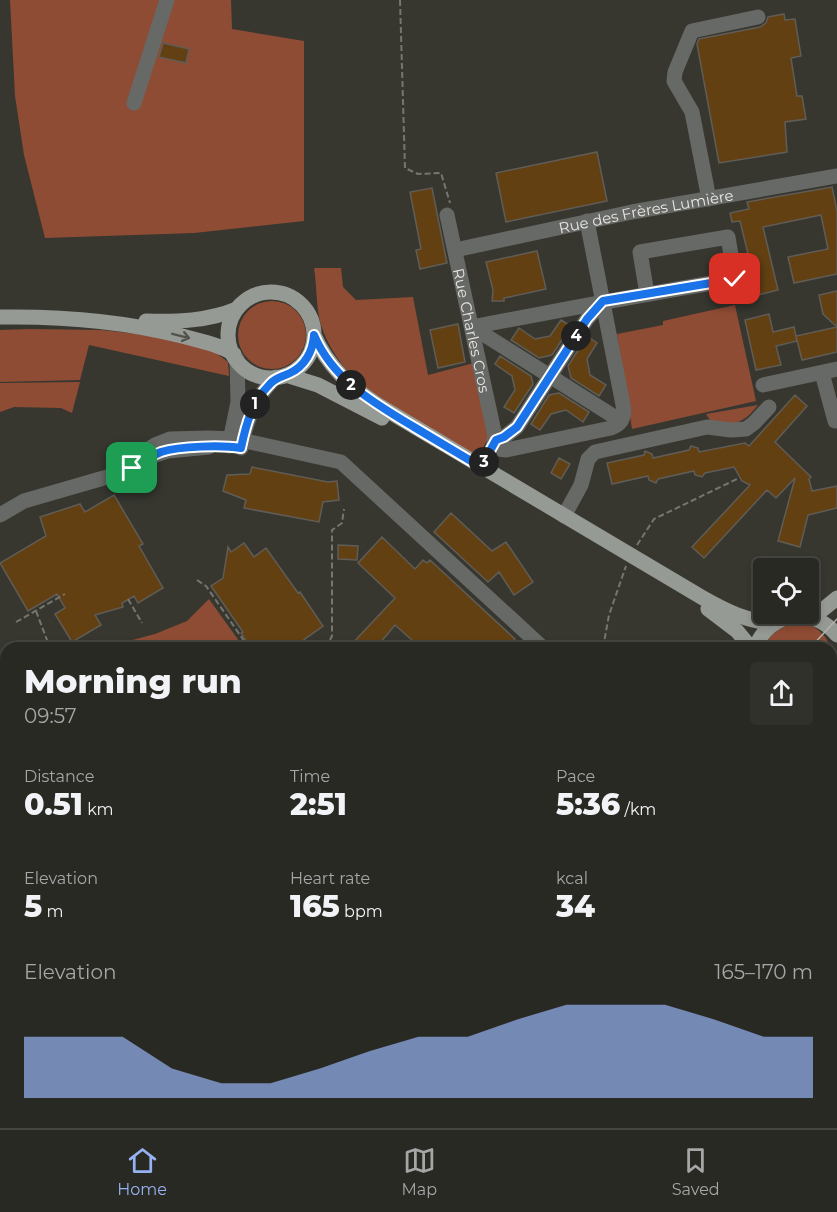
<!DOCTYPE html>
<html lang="en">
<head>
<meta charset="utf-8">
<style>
  body { margin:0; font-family:Montserrat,sans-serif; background:#31312c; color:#f1f3f6; height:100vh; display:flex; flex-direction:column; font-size:22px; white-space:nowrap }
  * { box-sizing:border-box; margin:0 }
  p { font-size:20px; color:#a5a6a6 }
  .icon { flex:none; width:33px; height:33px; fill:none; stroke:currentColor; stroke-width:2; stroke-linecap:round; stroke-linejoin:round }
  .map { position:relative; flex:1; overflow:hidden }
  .drawer { position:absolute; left:0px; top:642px; width:837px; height:486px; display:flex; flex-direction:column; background:#292924; border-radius:18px 18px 0 0; box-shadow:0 3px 9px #0003,0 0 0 2px #454541 }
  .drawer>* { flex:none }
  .tools { position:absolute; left:753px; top:558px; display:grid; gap:12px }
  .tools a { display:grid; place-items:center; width:66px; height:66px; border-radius:6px; background:#292924; box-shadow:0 3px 9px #0003,0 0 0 2px #454541; font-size:30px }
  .pin { position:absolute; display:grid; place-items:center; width:51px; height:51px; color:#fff; margin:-26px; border-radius:12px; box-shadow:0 3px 9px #0006 }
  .km { position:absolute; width:30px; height:30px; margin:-15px; border-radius:50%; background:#222; color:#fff; font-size:16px; line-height:30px; text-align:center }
  .round { display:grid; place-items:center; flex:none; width:63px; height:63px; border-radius:6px; background:#31312c }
  .headline { display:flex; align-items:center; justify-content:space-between; height:102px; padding:0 24px }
  h1 { font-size:33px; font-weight:800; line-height:45px }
  .stats { display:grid; grid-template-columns:repeat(3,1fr); gap:9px; height:102px; padding:6px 24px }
  .stats div { display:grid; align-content:center }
  .stats b { font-size:30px; font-weight:800 }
  .stats small { font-size:16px; font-weight:400 }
  .stats p { font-size:16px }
  .chart { height:168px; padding:12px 24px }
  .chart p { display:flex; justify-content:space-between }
  .chart svg { width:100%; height:108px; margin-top:6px; fill:#95b2f1; opacity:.7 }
  .menu { display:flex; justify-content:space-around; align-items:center; height:84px; border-top:2px solid #454541; background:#292924; font-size:16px; color:#a5a6a6 }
  .menu a { display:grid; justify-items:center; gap:3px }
  .menu .current { color:#95b2f1 }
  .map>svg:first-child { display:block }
</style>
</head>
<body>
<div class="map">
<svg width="837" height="1128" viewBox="0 0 837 1128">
  <rect width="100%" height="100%" fill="#373730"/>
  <path fill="#8f4c34" d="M 10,0 L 231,0 L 232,29 L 304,41 L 304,221 L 194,233 L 45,238 L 24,155 L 15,96 Z
    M 314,268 L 341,268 L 343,287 L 356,300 L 413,297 L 428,375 L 474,363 L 489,436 L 478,458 C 421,426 346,395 322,328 C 316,312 317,286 314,268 Z
    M238 335a34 34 0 1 1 68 0a34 34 0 1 1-68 0Z
    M 735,305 L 756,401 L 632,429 L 617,334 L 663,325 L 663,321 Z
    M 30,329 L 102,330 L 155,336 L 212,350 L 228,362 L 229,376 L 89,345 L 80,380 L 0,382 L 0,330 Z
    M 80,382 L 72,413 L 61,408 L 14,407 L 0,412 L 0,383 Z
    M 758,405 C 744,423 735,426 712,423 L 706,414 Z
    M 209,599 L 244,648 L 102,648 L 155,634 L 187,621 Z
    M 800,623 C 831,627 837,657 831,685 L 831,648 L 763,648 C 771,632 783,625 800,623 Z
    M 837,702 L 837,860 L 834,836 L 831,706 Z
    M 6,765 L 6,915 L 0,912 L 0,768 Z
    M 837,938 L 837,1059 L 831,1078 L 831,972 Z"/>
  <path fill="#624012" stroke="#605c56" stroke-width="1.5" d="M 784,14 L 785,20 L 795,19 L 801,56 L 791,58 L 797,96 L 802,96 L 806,119 L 785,122 L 787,152 L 719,163 L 697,44 L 699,39 L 760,27 L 766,23 L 768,17 Z
    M 163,43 L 189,49 L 186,63 L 159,57 Z
    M 597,152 L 607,201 L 506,222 L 496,173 Z
    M 832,187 L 837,211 L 837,274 L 794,283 L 788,257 L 828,249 L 821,215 L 763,227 L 778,290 L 758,295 L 740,221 L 732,222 L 730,213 L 749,209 L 747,202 Z
    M 432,188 L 447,263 L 420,269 L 416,250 L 421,249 L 410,192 Z
    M 537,251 L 546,289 L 504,298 L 504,301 L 492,301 L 493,290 L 486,262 Z
    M 837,291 L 837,352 L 802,360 L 796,336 L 837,327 L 823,314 L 819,295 Z
    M 769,314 L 773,332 L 794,327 L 797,341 L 776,346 L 781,365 L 756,370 L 745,320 Z
    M 561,320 L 571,326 L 552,355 L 539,358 L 511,340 L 519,328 L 535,339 L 550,336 Z
    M 458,324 L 465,362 L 438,368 L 430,330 Z
    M 587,336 L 597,343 L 587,359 L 590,375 L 606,385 L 599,396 L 571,378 L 568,366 Z
    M 500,356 L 531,376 L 533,384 L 514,413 L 504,407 L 515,390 L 512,376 L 495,364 Z
    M 559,393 L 589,412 L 583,422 L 566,410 L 551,414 L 540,430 L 531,424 L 549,395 Z
    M 795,395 L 807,406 L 775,442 L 811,477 L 809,479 L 812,491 L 837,486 L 837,508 L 808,515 L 800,547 L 778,541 L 795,478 L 776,498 L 767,490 L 704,558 L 692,547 L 750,485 L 742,481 L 734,467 L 705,473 L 702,477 L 695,475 L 694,471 L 658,479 L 656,483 L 649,480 L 648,476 L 612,484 L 607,463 L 644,455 L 645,451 L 652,454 L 653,458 L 689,450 L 691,446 L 698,448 L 699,452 L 745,443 L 749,446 Z
    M 559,458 L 570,464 L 561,479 L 551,473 Z
    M 252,467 L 328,482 L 337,481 L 339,500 L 323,502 L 319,522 L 244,508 L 246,500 L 223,491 L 227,475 L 250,474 Z
    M 114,495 L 143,544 L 139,546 L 163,588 L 138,603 L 134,596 L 122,603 L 123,607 L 95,615 L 101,625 L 72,642 L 55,614 L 65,608 L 57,594 L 28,611 L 0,563 L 46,536 L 40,517 L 80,504 L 85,512 Z
    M 451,513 L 492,551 L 506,542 L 533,582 L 514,595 L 499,572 L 488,582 L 434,532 Z
    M 382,537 L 415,569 L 423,560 L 427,563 L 430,560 L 515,639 L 506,648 L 421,648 L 395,625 L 380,643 L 386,648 L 348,648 L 395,598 L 358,563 Z
    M 244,543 L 254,557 L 266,548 L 298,593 L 300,592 L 323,626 L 298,644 L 301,648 L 251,648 L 241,633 L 243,632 L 211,586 L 223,578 L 228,547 L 231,552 Z
    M 338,545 L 358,546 L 357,560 L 338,559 Z"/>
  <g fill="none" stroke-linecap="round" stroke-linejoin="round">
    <path stroke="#767670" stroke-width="2" stroke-dasharray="6 3" stroke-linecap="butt" d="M 400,0 L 405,168 L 418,174 L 441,173 L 450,203
      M 637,545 L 654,519 L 737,479
      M 197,580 L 206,586 L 249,648
      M 128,599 L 142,623
      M 36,611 L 50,648
      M 16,622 L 65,594
      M 326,648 L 332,636 L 332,530 L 342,523 L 344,509
      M 603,648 L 609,615 L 626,566
      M 831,717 L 837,713
      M 0,734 L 6,734
      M 30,1122 L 32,1128
      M 542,1122 L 543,1128
      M 596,1122 L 598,1128
      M 69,1128 L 86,1122"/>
    <g stroke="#676966" stroke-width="15">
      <path d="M 134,103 L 167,0"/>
      <path d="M 709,199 L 692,112 L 674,81 L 675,72 L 692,31 L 758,17"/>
      <path id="s1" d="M 447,215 L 495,436 L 493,448 L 481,467"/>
      <path id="s2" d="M 455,250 L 632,212 L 837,176"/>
      <path d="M 472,327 C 560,310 647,294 735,279 L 728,237 L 640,252 L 647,294"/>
      <path d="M 472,327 L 621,421"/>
      <path d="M 822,373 L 835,421"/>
      <path d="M 763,385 L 837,369"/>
      <path d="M 496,440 L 504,437 L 517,427 L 587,319 L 603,301"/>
      <path d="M 229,446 L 238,402 L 237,359"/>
      <path d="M 241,448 C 247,418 254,399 276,377"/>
      <path d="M 493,448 L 506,450 L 611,428 C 622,424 625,416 623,405 L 587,221"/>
      <path d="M 150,457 L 168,451 L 209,447"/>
      <path d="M 112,474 L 155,445 L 170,439 L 208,438 L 236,439 L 341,462 L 543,648"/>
      <path d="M 0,515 L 24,501 L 121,473"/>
      <path d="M 564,516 L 581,485 L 588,459 L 595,452 L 707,427 L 731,430 L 746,429 L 754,423 L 769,407"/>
      <path d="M 0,1039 L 6,1059"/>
      <path d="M 243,1122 L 245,1128"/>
      <path d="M 404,1122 L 411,1128"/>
      <path d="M 15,1128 L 17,1122"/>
      <path d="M 678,1128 L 683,1122"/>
    </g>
    <path stroke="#969a94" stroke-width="15" d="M228 335a43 43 0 1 1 86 0a43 43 0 1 1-86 0Z
      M 0,317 C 61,316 123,321 182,336 C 200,341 218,344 234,354
      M 146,321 C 177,322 208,321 237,309
      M 314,335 C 328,367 350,386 378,405 L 703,598 C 726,611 748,622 774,623
      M 286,375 L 318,385 L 382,418
      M 708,609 L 737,631 L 751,648
      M 809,617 L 821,611 L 837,598
      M 755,648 C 769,612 812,605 837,635
      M 831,696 L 837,690
      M 751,1128 L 754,1122"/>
    <path stroke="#b4b3ae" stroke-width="1.5" d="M 810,648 L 837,619
      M 29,1128 L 45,1122"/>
  </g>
  <defs><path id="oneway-shaft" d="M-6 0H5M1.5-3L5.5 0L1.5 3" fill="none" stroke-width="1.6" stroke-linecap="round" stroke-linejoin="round" transform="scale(1.5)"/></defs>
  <use stroke="#52534c" href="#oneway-shaft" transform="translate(181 336) rotate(14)"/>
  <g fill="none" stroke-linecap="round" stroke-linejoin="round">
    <defs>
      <path id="route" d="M 132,468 C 141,462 151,456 161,452 C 180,446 222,445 241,448 C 246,424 252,402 270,384 C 276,377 282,377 290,373 C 305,366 313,351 314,335 C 333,380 374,403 414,427 C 436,440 459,454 481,467 L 496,440 L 504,437 L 517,427 L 587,319 L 603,301 L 735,279"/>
    </defs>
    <use href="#route" stroke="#fff" stroke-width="12"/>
    <use href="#route" stroke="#1a73e8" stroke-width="8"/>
  </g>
  <g text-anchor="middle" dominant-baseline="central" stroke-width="4.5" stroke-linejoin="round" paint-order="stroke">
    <g font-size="15" fill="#e7e6e2" stroke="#2d2d26">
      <text stroke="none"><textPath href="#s2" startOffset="195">Rue des Frères Lumière</textPath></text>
      <text stroke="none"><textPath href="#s1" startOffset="118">Rue Charles Cros</textPath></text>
    </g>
  </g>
</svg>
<div class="tools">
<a><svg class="icon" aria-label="locate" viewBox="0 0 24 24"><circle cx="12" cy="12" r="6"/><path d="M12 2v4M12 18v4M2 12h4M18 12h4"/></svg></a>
</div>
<div class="pin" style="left:132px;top:468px;background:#1e9e55"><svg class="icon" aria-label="arrive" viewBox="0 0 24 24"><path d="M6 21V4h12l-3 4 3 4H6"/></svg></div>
<div class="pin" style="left:735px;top:279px;background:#d93025"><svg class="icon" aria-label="check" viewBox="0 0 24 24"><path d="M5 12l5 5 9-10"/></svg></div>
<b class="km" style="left:255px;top:404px">1</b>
<b class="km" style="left:351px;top:385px">2</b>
<b class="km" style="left:484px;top:462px">3</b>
<b class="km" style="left:576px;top:336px">4</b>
<section class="drawer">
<div class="headline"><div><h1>Morning run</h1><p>09:57</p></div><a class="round"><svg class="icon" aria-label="share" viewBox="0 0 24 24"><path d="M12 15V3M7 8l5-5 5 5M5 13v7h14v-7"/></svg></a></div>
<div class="stats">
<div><p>Distance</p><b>0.51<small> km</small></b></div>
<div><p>Time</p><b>2:51</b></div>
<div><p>Pace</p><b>5:36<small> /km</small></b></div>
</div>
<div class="stats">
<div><p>Elevation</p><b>5<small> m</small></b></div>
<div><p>Heart rate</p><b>165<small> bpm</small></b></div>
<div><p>kcal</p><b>34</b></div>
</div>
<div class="chart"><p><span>Elevation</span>165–170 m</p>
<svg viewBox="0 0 160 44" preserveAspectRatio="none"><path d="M0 44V19L10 19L20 19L30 32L40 38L50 38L60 32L70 25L80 19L90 19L100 12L110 6L120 6L130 6L140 12L150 19L160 19V44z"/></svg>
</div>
</section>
</div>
<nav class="menu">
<a class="current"><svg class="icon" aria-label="home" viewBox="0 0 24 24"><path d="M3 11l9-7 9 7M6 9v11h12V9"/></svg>Home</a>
<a><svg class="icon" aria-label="map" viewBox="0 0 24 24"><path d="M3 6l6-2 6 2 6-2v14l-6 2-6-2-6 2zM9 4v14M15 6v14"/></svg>Map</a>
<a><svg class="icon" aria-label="saved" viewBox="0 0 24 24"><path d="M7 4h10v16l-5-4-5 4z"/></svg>Saved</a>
</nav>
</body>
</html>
